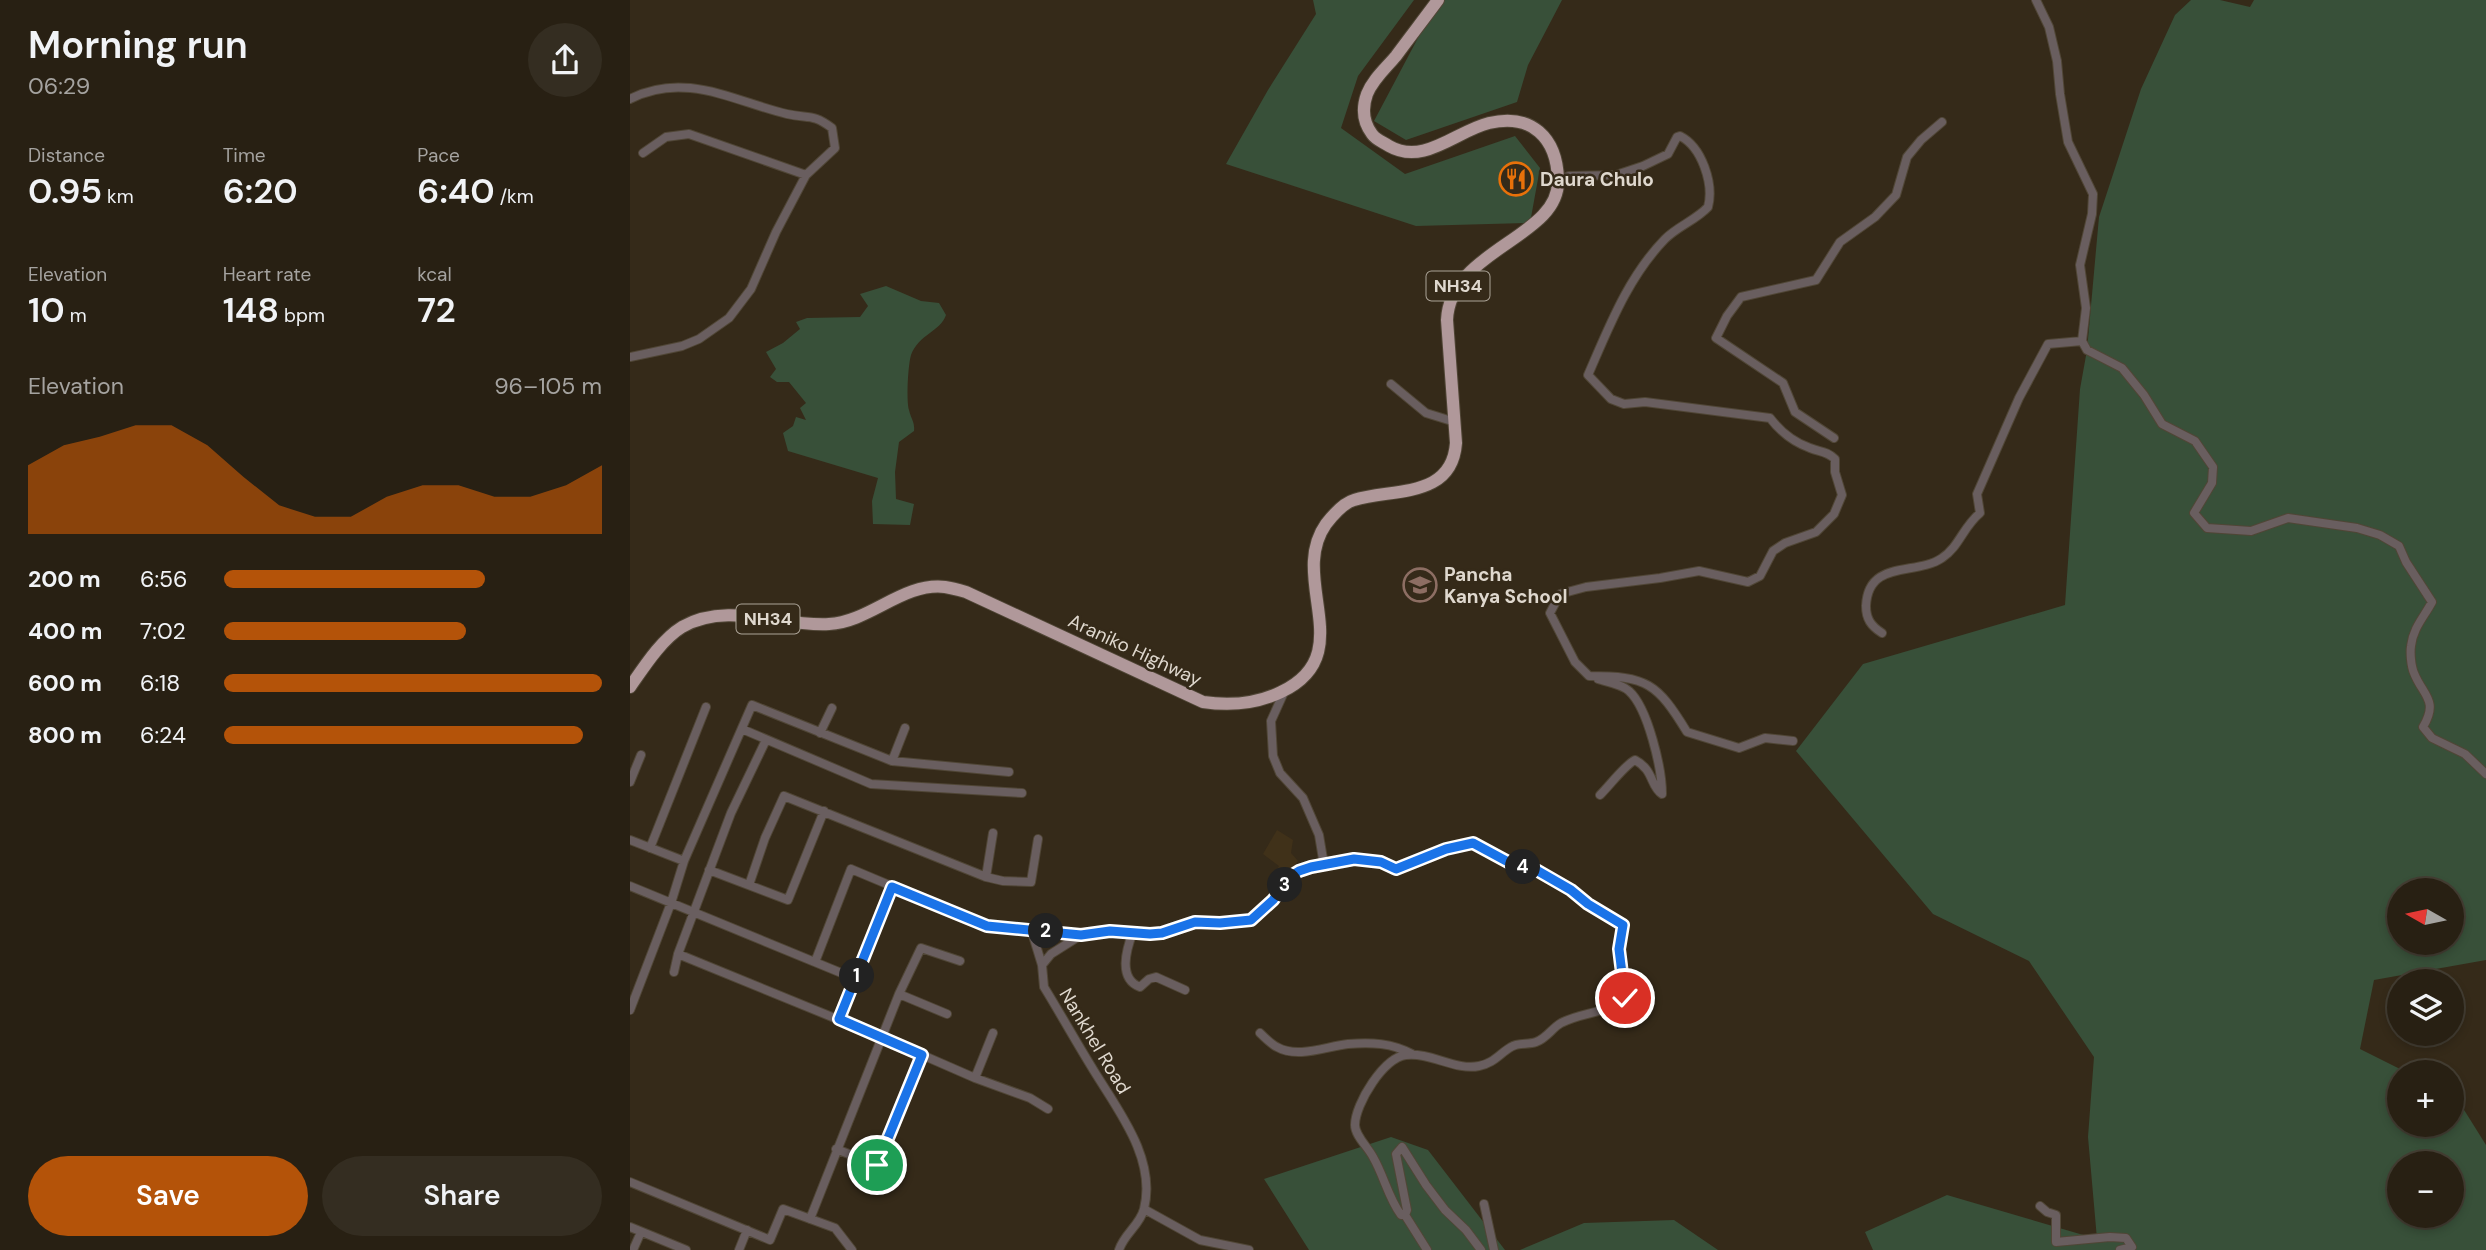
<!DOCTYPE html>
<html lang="en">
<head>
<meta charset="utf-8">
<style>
  body { margin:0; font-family:"DM Sans",sans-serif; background:#342d21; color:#f1f3f6; height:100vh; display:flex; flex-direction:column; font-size:26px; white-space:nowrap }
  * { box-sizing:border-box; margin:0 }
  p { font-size:23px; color:#a5a3a0 }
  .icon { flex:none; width:38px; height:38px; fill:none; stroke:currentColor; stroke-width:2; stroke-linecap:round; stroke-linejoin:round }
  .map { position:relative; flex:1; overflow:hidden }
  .panel { display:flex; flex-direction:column; background:#282013; width:630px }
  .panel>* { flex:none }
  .needle { width:46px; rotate:279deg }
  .controls { position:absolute; left:1757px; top:878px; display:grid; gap:14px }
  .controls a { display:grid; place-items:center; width:77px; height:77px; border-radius:50%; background:#282013; box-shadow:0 4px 10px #0003,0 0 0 2px #443e33; font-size:35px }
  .pin { position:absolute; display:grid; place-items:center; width:60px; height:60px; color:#fff; margin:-30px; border:4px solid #fff; border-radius:50%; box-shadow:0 2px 7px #0007 }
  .km { position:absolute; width:35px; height:35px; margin:-18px; border-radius:50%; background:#222; color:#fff; font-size:19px; line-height:35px; text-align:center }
  .round { display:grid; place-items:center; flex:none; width:74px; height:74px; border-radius:37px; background:#342d21 }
  .head { display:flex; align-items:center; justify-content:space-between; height:119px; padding:0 28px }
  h1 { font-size:38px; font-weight:600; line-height:52px }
  .stats { display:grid; grid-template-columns:repeat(3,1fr); gap:10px; height:119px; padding:7px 28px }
  .stats div { display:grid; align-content:center }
  .stats b { font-size:35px; font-weight:600 }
  .stats small { font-size:19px; font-weight:400 }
  .stats p { font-size:19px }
  .chart { height:196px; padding:14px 28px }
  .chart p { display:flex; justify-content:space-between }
  .chart svg { width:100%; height:126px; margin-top:7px; fill:#b45309; opacity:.7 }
  .cta { display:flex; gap:14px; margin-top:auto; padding:14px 28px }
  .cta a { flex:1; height:80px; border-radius:42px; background:#b45309; color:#fff; font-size:28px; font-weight:600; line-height:80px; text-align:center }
  .cta a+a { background:#342d21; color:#f1f3f6 }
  ul { padding:0 28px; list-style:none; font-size:23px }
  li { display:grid; grid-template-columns:112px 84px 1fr; align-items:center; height:52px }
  li i { height:18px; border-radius:9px; background:#b45309 }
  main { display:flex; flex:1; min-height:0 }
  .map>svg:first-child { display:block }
</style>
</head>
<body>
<main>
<section class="panel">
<div class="head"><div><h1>Morning run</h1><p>06:29</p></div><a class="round"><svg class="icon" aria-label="share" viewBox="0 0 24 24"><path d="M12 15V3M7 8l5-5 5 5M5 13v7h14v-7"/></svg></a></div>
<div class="stats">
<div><p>Distance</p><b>0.95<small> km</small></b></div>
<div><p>Time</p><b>6:20</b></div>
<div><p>Pace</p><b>6:40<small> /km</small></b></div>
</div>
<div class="stats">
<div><p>Elevation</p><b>10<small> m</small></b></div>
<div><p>Heart rate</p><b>148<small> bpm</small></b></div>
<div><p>kcal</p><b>72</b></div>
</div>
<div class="chart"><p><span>Elevation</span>96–105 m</p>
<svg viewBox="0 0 160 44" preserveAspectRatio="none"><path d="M0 44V20L10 13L20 10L30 6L40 6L50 13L60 24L70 34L80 38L90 38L100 31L110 27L120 27L130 31L140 31L150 27L160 20V44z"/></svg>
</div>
<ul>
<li><b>200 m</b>6:56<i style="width:69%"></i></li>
<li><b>400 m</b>7:02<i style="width:64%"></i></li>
<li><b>600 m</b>6:18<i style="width:100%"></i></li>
<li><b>800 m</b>6:24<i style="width:95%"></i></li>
</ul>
<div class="cta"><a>Save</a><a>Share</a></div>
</section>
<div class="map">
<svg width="1856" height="1250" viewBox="0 0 1856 1250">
  <rect width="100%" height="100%" fill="#352a19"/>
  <path fill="#403119" d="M 647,830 L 663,840 L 661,853 L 668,861 L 648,886 L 642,879 L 649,866 L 633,854 Z"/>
  <path fill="#385039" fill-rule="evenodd" d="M 683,0 L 784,0 L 728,76 L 711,128 L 775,174 L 885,136 L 910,168 L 900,223 L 786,226 L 596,164 L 638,90 L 686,14 Z
    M 808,0 L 932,0 L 898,65 L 887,102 L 776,140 L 744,121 Z
    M 1561,0 L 1590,0 L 1620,7 L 1624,0 L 1856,0 L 1856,960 L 1744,980 L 1730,1049 L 1778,1073 L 1769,1073 L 1769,1125 L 1822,1125 L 1822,1094 L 1826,1097 L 1856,1145 L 1856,1250 L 1243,1250 L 1235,1232 L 1317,1195 L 1467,1239 L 1458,1137 L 1464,1057 L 1399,961 L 1303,914 L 1166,751 L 1233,664 L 1435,605 L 1450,389 L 1457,350 L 1469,217 L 1511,89 L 1545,15 ZM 1769,891 L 1822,891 L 1822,943 L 1769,943 ZM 1769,1164 L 1822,1164 L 1822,1216 L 1769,1216 Z
    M 256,286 L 291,301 L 309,303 L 316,315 C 310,332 289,334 281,355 C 278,365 276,401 279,410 C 281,419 285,422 284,431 L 269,442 L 265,472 L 266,499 L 284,504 L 280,525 L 243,524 L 242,501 L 248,478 L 158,451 L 153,433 L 163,426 L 166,417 L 176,420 L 170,408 L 176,403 L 159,382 L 147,382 L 140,377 L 146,369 L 136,352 L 153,343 L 170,329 L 166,322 L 177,318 L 230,317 L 238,306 L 230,294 Z
    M 761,1137 L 798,1150 L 875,1250 L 679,1250 L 634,1179 Z
    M 1044,1220 L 1088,1250 L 890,1250 L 954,1223 Z"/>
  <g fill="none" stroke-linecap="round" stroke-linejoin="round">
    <defs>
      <path id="minor" d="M 0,99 C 55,71 103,101 157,114 C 179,119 182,113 202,128 L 205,148 L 176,175 L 146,232 L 121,289 L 99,318 L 69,339 L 52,346 L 0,357
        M 13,153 L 36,137 L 59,134 L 176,175
        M 928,182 L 939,176 L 986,175 L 1013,166 L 1038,154 L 1047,137 L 1050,136 C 1072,147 1084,184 1078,207 C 1066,220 1048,226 1035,239 C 998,277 979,327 958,375 L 981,399 L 994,404 L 1015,402 L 1140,418 C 1150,431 1163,442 1180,448 C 1190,452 1197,451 1205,459 L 1205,472 L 1212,495 L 1204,514 L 1186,532 L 1155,543 L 1143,551 L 1130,576 L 1118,582 L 1069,571 L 1030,578 L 956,587 L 930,594 L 920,613 L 945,662 L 959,676 C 1017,676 1027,683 1057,732 L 1109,748 L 1135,738 L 1163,741
        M 1452,341 L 1457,350 L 1492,368 L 1514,395 L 1532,424 L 1565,441 L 1583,467 L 1582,483 L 1564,513 L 1577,528 L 1621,531 L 1658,518 L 1727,528 L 1750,535 L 1769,546 L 1776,562 L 1802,602 C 1794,617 1783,628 1781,646 C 1780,653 1781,666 1784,673 C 1793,696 1809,700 1793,727 L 1802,738 L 1835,754 L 1856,774
        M 761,384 L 796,413 L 825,422
        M 1204,438 L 1165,412 L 1153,383 L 1086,338 L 1097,316 L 1111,297 L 1186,280 L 1210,242 L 1245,217 L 1266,195 L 1277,157 L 1291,140 L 1312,122
        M 1252,633 C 1241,626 1236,619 1236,606 C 1238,559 1286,576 1312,558 C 1329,547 1333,527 1350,513 L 1347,494 L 1389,398 L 1418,344 L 1452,341 L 1456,308 L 1450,265 L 1462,214 L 1463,194 L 1438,142 L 1430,94 L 1427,61 L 1419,27 L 1406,0
        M 968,679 C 977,682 992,684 999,691 C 1018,708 1032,769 1032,794 C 1020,786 1024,770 1005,760 C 995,765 980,785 970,795
        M 112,729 L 241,784 L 392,793
        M 190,733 L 202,708
        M 262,761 L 275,728
        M 0,782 L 11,755
        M 0,840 L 54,861
        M 20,848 L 76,707
        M 694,865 C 720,860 741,857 766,869 L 816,849 L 843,843 L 880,864 L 908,871 L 941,890 L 958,904 L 993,925 L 989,949 L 995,998 C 973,1015 954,1011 931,1023 C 922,1028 917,1038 906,1042 C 898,1045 888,1042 881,1047 C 869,1054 864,1063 849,1066 C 826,1071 800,1052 776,1055 C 754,1057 725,1104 725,1125 C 725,1136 738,1147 743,1157 C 754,1176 758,1197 771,1215 L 775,1215 L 777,1210 L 766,1154 L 772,1147 L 796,1185 L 815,1210 L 836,1230 L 851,1250
        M 79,870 L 158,900 L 194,811
        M 356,877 L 363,833
        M 119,885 L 135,838 L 154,796 L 356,877 L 373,881 L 401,882 L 408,839
        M 0,886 L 226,979
        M 401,929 L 412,965
        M 503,932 C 496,950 488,979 510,987 L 519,979 L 526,977 L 555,990
        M 48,954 L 251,1037 L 345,1078 L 400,1098 L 418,1109
        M 185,962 L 221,869 L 357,926 L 451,935
        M 44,972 L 48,954 L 101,813 L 136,740
        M 269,994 L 317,1014
        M 0,1010 L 41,903 L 54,861 L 122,705 L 262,761 L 379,772
        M 209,1019 L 262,887
        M 630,1033 C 635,1038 641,1044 647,1047 C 668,1059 697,1046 718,1044 C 741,1042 762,1043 782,1054
        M 345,1078 L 363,1033
        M 206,1149 L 247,1165 L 292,1055
        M 0,1182 L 140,1240 L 153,1209 L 205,1228 L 222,1250
        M 854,1204 L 864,1250
        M 1410,1206 L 1417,1212 L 1426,1215 L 1426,1242 L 1480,1237 L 1496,1238 L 1502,1247 L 1490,1250
        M 514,1209 L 570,1240 L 619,1250
        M 775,1215 L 797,1250
        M 180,1219 L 269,994 L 291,948 L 330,961
        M 0,1227 L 56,1250
        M 3,1250 L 11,1232
        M 109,1250 L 117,1230
        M 489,1250 C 494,1234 510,1225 514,1209 C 527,1157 486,1108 461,1066 C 445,1040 430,1013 414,987 L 412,965 L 421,954 L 451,935 L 480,931 L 532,933 L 565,922 L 590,923 L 621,920 L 631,912 L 661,876 L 669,871 L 694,865 L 689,835 L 673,798 L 650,773 L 643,756 L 641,721 L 655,690"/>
      <path id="trunk" d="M 0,687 C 14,667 31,640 52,627 C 98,601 151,627 199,624 C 240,622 273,582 315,587 C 322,588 329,590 336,592 L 573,702 C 600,706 626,704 651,692 C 731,654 657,579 696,524 C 703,515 713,503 724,500 C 763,488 822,499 826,443 L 817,320 C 820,249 930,238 928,180 C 927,137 901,113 859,123 C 826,131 794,166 759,146 C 753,142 746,140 742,134 C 733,122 732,108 737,94 C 743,79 756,68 766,56 C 780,37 794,19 808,0"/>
    </defs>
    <use href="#minor" stroke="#504636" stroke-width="10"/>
    <use href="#trunk" stroke="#504636" stroke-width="14"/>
    <use href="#minor" stroke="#695e5f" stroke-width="8"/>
    <use href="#trunk" stroke="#b0989a" stroke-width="12"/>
  </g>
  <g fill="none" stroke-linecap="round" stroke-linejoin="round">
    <defs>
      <path id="route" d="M 247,1165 L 292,1055 L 209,1019 L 262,887 L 357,926 L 451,935 L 480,931 L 520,934 L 532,933 L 565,922 L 590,923 L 621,920 L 643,900 L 661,876 L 669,871 L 681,867 L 724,859 L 751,862 L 766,869 L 816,849 L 843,843 L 880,863 L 908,871 L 941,890 L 958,904 L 993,925 L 989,949 L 995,998"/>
    </defs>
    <use href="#route" stroke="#fff" stroke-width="14"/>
    <use href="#route" stroke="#1a73e8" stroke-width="9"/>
  </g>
  <defs>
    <symbol id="restaurant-ring" viewBox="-11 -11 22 22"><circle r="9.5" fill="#352a19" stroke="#e8710a" stroke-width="1.5"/><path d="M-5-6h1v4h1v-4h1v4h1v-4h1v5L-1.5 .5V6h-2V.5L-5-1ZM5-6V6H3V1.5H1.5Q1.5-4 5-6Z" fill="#e8710a"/></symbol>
    <symbol id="school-ring" viewBox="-11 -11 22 22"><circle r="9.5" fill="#352a19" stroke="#8d6e63" stroke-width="1.5"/><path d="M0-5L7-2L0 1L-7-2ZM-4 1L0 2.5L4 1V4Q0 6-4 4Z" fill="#8d6e63"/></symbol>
  </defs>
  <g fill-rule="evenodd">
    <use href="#restaurant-ring" x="867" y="160" width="38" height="38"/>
    <use href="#school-ring" x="771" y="566" width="38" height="38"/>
  </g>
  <g text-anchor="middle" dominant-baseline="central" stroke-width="5" stroke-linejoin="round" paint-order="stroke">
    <g fill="#352a19" stroke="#aca498" stroke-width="2">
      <rect x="796.5" y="271.5" width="63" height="29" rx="5"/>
      <rect x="106.5" y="604.5" width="63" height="29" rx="5"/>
    </g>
    <g font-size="18" font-weight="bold" fill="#dfd8ce">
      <text x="828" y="286">NH34</text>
      <text x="138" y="619">NH34</text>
    </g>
    <g font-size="19" font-weight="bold" fill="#dfd8ce" stroke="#352a19" text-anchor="start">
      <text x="910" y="179">Daura Chulo</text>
      <text x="814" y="574">Pancha<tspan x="814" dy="22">Kanya School</tspan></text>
    </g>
    <g font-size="19" fill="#dfd8ce" stroke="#352a19">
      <text transform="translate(505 650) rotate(25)">Araniko Highway</text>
      <text transform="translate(465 1041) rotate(59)">Nankhel Road</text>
    </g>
  </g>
</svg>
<div class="controls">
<a><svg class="needle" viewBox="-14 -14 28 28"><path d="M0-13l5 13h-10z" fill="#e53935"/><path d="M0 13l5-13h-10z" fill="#a5a3a0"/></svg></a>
<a><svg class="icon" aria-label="layers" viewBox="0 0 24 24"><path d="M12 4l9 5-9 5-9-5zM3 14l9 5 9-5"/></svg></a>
<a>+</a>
<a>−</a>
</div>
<div class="pin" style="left:247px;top:1165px;background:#1e9e55"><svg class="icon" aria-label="arrive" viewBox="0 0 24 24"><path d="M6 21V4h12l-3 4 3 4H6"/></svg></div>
<div class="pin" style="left:995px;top:998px;background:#d93025"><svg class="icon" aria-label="check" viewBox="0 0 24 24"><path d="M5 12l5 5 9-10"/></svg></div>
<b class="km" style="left:227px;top:976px">1</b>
<b class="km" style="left:416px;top:931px">2</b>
<b class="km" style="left:655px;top:885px">3</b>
<b class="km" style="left:893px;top:867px">4</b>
</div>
</main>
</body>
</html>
